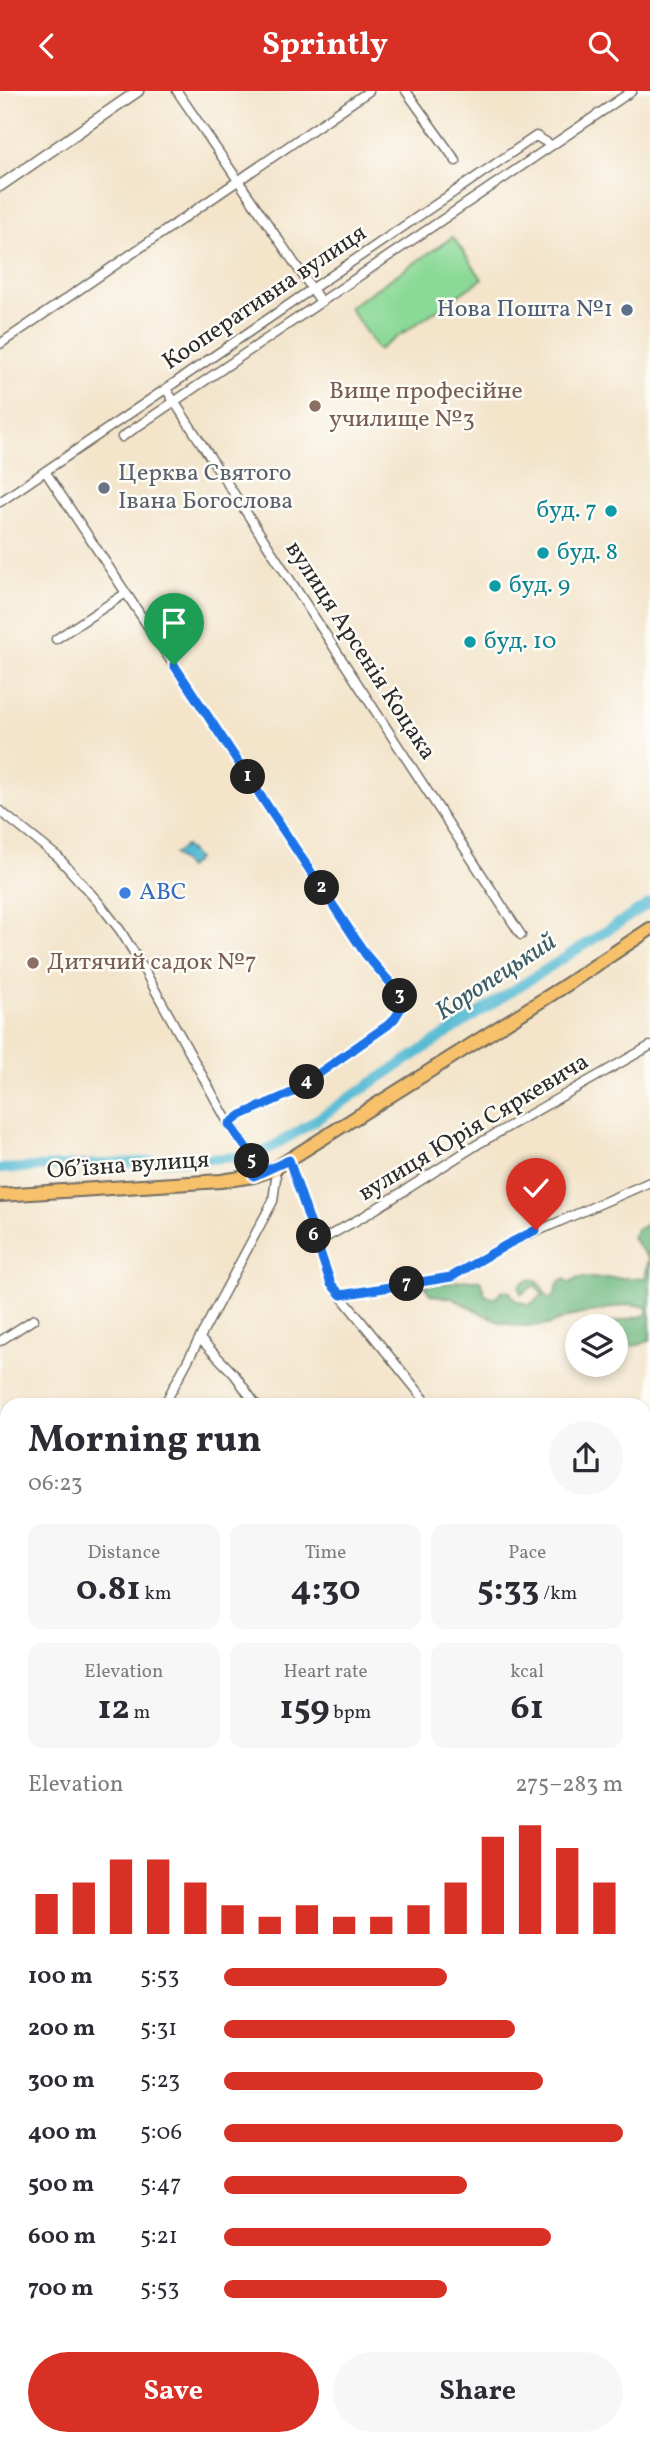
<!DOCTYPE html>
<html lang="en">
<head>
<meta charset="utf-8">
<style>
  body { margin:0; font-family:Vollkorn,serif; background:#f7f7f7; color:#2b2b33; height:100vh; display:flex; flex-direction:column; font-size:26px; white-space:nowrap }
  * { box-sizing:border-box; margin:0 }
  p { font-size:23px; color:#7c7c81 }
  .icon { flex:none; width:38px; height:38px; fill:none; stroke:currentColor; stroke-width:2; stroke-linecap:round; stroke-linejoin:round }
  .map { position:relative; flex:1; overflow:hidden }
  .sheet { position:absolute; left:0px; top:1307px; width:651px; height:1048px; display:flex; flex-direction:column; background:#fff; border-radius:21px 21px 0 0; box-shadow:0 4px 10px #0003 }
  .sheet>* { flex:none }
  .fabs { position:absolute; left:565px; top:1223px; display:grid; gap:14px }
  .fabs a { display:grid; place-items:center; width:63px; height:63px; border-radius:50%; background:#fff; box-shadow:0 4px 10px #0003; font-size:35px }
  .pin { position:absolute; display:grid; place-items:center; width:60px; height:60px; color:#fff; margin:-72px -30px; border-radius:50% 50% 50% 0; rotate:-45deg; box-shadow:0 0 7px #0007 }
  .pin .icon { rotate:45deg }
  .km { position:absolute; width:35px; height:35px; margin:-18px; border-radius:50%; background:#222; color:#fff; font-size:19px; line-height:35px; text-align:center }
  .round { display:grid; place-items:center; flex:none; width:74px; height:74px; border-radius:37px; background:#f7f7f7 }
  .headline { display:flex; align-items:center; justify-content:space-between; height:119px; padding:0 28px }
  h1 { font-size:38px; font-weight:700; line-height:52px }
  .metrics { display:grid; grid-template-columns:repeat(3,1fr); gap:10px; height:119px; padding:7px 28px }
  .metrics div { display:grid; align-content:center; border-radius:14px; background:#f7f7f7; text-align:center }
  .metrics b { font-size:35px; font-weight:700 }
  .metrics small { font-size:19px; font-weight:400 }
  .metrics p { font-size:19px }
  .chart { height:196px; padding:14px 28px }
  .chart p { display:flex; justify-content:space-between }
  .chart svg { width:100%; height:126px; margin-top:7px; stroke:#d93025; stroke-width:6 }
  .button { display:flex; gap:14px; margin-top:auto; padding:14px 28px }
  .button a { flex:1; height:80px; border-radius:42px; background:#d93025; color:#fff; font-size:28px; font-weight:700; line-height:80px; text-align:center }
  .button a+a { background:#f7f7f7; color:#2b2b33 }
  ul { padding:0 28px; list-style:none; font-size:23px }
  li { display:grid; grid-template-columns:112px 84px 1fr; align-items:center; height:52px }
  li i { height:18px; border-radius:9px; background:#d93025 }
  header { display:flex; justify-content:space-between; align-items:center; height:91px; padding:0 28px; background:#d93025; color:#fff; font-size:32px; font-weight:700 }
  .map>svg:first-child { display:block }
</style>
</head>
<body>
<header><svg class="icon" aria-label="back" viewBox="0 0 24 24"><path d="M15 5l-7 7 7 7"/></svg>Sprintly<svg class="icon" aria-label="search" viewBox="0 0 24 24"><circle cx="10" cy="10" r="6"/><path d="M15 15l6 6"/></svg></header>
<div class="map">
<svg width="650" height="2354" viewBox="0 0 650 2354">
  <rect width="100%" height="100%" fill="#fdfcf7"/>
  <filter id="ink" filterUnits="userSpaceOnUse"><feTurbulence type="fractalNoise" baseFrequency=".0143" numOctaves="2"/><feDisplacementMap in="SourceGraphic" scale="14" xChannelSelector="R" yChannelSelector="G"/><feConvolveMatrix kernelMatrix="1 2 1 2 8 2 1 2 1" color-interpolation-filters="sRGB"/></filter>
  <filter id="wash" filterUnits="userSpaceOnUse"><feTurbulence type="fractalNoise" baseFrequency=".00686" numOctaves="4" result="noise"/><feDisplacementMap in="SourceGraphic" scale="28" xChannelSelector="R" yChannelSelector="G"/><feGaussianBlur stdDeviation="1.57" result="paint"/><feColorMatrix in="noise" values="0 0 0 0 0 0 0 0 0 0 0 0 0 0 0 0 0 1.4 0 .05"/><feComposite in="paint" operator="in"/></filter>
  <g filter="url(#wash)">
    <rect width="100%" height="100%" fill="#f3e4ca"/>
    <path fill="#8bd997" stroke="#5b8261" stroke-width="2" d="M 453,146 L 482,188 L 378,259 L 349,216 Z
      M 7,1656 L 7,1885 L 0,1888 L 0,1659 Z
      M 7,2015 L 7,2174 L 0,2172 L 0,2019 Z
      M 436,2349 L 437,2354 L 131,2354 L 129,2349 Z"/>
    <path fill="#70b980" stroke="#4e7256" stroke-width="2" d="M 647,1133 L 650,1136 L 650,1249 L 639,1254 L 616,1256 L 616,1236 L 598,1235 L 647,1224 L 647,1216 L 630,1213 L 568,1226 L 548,1234 L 518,1235 L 497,1230 L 452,1207 L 431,1204 L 424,1195 C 440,1194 466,1187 480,1189 L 486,1205 L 495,1207 L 502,1200 L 510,1201 L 515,1209 L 529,1214 L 543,1204 L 535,1194 L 521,1203 L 519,1195 C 535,1179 541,1194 548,1208 L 554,1205 L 559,1191 L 565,1188 L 569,1192 L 578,1187 L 645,1187 L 649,1168 L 632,1147 L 636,1139 Z
      M 0,1501 L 7,1501 L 7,1656 L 0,1659 Z
      M 644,1580 L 650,1585 L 650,2354 L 437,2354 L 436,2349 L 644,2348 Z
      M 0,2172 L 7,2174 L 7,2348 L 129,2348 L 131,2354 L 0,2354 Z"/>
    <path fill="#55bad3" stroke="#40727f" stroke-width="2" d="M 185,755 L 197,768 L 188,777 L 174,763 Z"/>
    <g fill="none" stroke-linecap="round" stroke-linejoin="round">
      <path stroke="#55bad3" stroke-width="10" d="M 258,1064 L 299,1040 L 498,909 L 650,812
        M 0,1078 L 242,1066"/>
    </g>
  </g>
  <g filter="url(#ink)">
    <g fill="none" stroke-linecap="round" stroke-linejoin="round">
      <defs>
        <path id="minor" d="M 177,0 L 321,211
          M 406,0 L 456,70
          M 0,253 L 369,0
          M 166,298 L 521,844
          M 122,346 L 632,0
          M 45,380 L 366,864 L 401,906 C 404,919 397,926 388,934 L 291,1002 L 241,1024 L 229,1033
          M 0,411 L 536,45 L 551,54
          M 56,548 L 126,502
          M 0,720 L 58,766 L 99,812 L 120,839 L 138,868 L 229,1033 L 248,1058 L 254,1085
          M 289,1069 L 331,1193 L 429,1314
          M 316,1152 L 366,1124 L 478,1053 L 650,955
          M 341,1204 L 451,1186 L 508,1153 L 650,1091
          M 201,1249 L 235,1284 L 256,1314
          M 0,1250 L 34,1228
          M 164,1314 L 273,1110 L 276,1087 L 274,1078
          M 644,1445 L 650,1447
          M 644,1552 L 650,1554
          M 644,1757 L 650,1750
          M 0,2049 L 7,2067
          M 0,2104 L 7,2084"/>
        <path id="tertiary" d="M 0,95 L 138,0"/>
        <path id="primary" d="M 0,1104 L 221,1090 L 254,1085 L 274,1078 L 563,896 L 650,838"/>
      </defs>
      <use href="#minor" stroke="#716c63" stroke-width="11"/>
      <use href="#tertiary" stroke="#716c63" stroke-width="13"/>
      <use href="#primary" stroke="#716c63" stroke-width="16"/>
      <use href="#minor" stroke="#fff" stroke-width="8"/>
      <use href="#tertiary" stroke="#fff" stroke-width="10"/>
      <use href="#primary" stroke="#f6c16b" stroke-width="12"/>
    </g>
  </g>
  <g fill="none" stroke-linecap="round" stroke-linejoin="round" filter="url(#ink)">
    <defs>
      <path id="route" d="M 174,574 L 366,864 L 394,896 L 403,914 L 395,927 L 388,934 L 291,1002 L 241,1024 L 229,1033 L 247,1058 L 254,1085 L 289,1069 L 331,1193 L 341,1204 L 451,1186 L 508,1153 L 536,1139"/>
    </defs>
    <use href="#route" stroke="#fff" stroke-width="14"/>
    <use href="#route" stroke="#1a73e8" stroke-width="9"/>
  </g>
  <circle fill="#5c6f8a" stroke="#fdfcf7" stroke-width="2.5" cx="627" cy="219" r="7"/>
  <g fill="#8d6e63" stroke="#fdfcf7" stroke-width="2.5">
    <circle cx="315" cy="315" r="7"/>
    <circle cx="33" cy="872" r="7"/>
  </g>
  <circle fill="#6b7280" stroke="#fdfcf7" stroke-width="2.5" cx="104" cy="397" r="7"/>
  <g fill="#0f9aa8" stroke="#fdfcf7" stroke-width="2.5">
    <circle cx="611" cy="420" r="7"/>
    <circle cx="543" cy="462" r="7"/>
    <circle cx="495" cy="495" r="7"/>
    <circle cx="470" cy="551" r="7"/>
  </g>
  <circle fill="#3f7fe0" stroke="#fdfcf7" stroke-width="2.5" cx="125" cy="802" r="7"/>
  <g text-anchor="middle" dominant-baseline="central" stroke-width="5" stroke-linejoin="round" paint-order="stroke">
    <g font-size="24" fill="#2b2b2b" stroke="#fdfcf7">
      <text transform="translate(265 207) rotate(-34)">Кооперативна вулиця</text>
      <text transform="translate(360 560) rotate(57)">вулиця Арсенія Коцака</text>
      <text transform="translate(474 1037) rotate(-31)">вулиця Юрія Сяркевича</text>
      <text transform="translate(128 1075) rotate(-4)">Обʼїзна вулиця</text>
    </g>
    <g font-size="24" fill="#4e5e75" stroke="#fdfcf7" text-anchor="end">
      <text x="613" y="219">Нова Пошта №1</text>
    </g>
    <g font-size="24" fill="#785e54" stroke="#fdfcf7" text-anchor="start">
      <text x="329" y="301">Вище професійне<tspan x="329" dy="28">училище №3</tspan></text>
      <text x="47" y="872">Дитячий садок №7</text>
    </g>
    <g font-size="24" fill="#5b616d" stroke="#fdfcf7" text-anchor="start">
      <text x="118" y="383">Церква Святого<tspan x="118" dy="28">Івана Богослова</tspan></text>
    </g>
    <g font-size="24" fill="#0d838f" stroke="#fdfcf7" text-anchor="start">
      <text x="597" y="420" text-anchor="end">буд. 7</text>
      <text x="557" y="462">буд. 8</text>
      <text x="509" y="495">буд. 9</text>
      <text x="484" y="551">буд. 10</text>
    </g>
    <g font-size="24" fill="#366cbe" stroke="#fdfcf7" text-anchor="start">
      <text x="139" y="802">АВС</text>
    </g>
    <g font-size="26" font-style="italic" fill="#3a5d66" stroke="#fdfcf7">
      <text transform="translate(496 886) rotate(-33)">Коропецький</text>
    </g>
  </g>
</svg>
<div class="fabs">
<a><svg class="icon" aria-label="layers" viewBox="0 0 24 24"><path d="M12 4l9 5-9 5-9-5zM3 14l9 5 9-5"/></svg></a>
</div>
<div class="pin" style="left:174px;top:574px;background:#1e9e55"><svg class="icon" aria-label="arrive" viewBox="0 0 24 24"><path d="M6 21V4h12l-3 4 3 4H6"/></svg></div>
<div class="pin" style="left:536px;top:1139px;background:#d93025"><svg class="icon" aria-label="check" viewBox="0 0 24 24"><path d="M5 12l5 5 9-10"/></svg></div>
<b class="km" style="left:248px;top:686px">1</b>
<b class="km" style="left:322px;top:797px">2</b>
<b class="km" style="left:400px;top:905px">3</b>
<b class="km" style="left:307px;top:991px">4</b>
<b class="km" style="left:252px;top:1070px">5</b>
<b class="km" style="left:314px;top:1145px">6</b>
<b class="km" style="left:407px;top:1193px">7</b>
<section class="sheet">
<div class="headline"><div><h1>Morning run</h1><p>06:23</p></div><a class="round"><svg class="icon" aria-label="share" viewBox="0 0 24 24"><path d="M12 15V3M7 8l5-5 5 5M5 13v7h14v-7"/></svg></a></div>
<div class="metrics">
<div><p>Distance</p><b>0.81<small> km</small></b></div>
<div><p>Time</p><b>4:30</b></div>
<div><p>Pace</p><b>5:33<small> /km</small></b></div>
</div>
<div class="metrics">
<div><p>Elevation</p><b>12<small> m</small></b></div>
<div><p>Heart rate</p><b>159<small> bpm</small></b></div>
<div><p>kcal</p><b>61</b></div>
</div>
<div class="chart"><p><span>Elevation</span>275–283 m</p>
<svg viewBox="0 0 160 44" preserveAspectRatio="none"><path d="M5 44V30M15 44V26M25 44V18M35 44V18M45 44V26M55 44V34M65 44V38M75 44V34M85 44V38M95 44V38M105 44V34M115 44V26M125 44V10M135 44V6M145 44V14M155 44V26"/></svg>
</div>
<ul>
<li><b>100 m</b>5:53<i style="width:56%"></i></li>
<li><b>200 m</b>5:31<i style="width:73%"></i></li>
<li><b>300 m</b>5:23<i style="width:80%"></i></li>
<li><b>400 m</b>5:06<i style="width:100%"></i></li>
<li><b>500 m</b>5:47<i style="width:61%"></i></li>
<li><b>600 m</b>5:21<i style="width:82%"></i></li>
<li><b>700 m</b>5:53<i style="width:56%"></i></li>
</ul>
<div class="button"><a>Save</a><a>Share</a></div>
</section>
</div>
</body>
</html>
